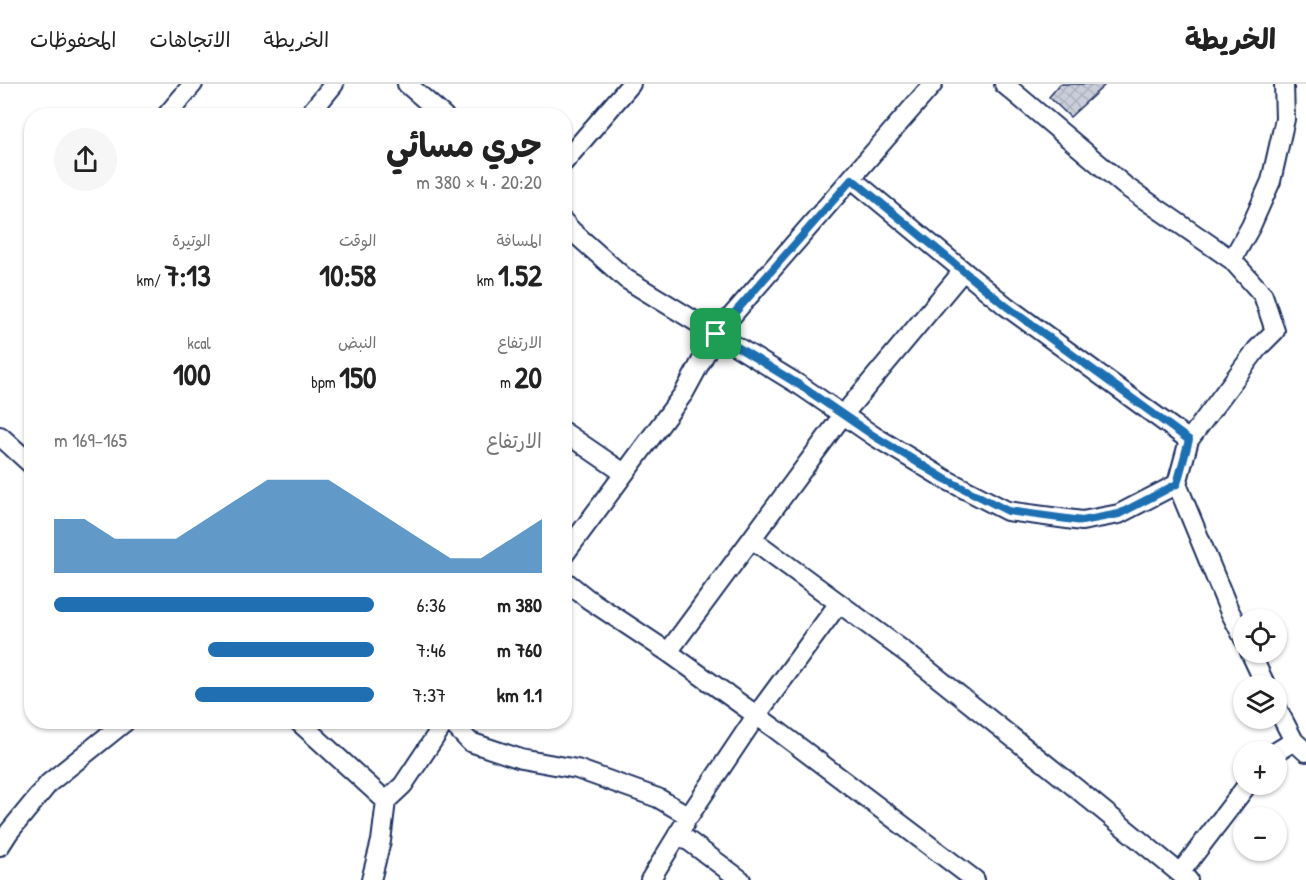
<!DOCTYPE html>
<html lang="ar">
<head>
<meta charset="utf-8">
<style>
  body { margin:0; font-family:"Patrick Hand","Playpen Sans Arabic",sans-serif; background:#f6f6f6; color:#222; direction:rtl; height:100vh; display:flex; flex-direction:column; font-size:22px; white-space:nowrap }
  * { box-sizing:border-box; margin:0 }
  p { font-size:20px; color:#767676 }
  .icon { flex:none; width:33px; height:33px; fill:none; stroke:currentColor; stroke-width:2; stroke-linecap:round; stroke-linejoin:round }
  .map { position:relative; flex:1; overflow:hidden; direction:ltr }
  .sheet { position:absolute; left:24px; top:24px; width:548px; height:621px; display:flex; flex-direction:column; background:#fff; border-radius:24px; box-shadow:0 2px 4px #0004; direction:rtl }
  .sheet>* { flex:none }
  .tools { position:absolute; left:1233px; top:525px; display:grid; gap:12px }
  .tools a { display:grid; place-items:center; width:54px; height:54px; border-radius:50%; background:#fff; box-shadow:0 2px 4px #0004; font-size:30px }
  .pin { position:absolute; display:grid; place-items:center; width:51px; height:51px; color:#fff; margin:-26px; border-radius:12px; box-shadow:0 3px 9px #0006 }
  .round { display:grid; place-items:center; flex:none; width:63px; height:63px; border-radius:32px; background:#f6f6f6 }
  .summary { display:flex; align-items:center; justify-content:space-between; height:102px; padding:0 30px }
  h1 { font-size:33px; font-weight:700; line-height:45px }
  .stats { display:grid; grid-template-columns:repeat(3,1fr); gap:9px; height:102px; padding:6px 30px }
  .stats div { display:grid; align-content:center }
  .stats b { font-size:30px; font-weight:700 }
  .stats small { font-size:16px; font-weight:400 }
  .stats p { font-size:16px }
  .chart { height:168px; padding:12px 30px }
  .chart p { display:flex; justify-content:space-between }
  .chart svg { width:100%; height:108px; margin-top:6px; fill:#1f6fb2; opacity:.7 }
  ul { padding:0 30px; list-style:none; font-size:20px }
  li { display:grid; grid-template-columns:96px 72px 1fr; align-items:center; height:45px }
  li i { height:15px; border-radius:8px; background:#1f6fb2 }
  header { display:flex; align-items:center; gap:36px; box-sizing:border-box; height:84px; padding:0 30px; background:#fff; border-bottom:2px solid #e0e0e0 }
  header strong { font-size:28px }
  nav { display:flex; gap:33px; margin-inline-start:auto; font-size:21px }
  .map>svg:first-child { display:block }
</style>
</head>
<body>
<header>
<strong>الخريطة</strong>
<nav><a>الخريطة</a><a>الاتجاهات</a><a>المحفوظات</a></nav>
</header>
<div class="map">
<svg width="1306" height="796" viewBox="0 0 1306 796">
  <defs>
    <pattern id="building-cross-hatch" width="8" height="8" patternUnits="userSpaceOnUse" patternTransform="scale(1.5)"><rect width="8" height="8" fill="#caceda"/><path d="M0 0l8 8M0 8l8-8" fill="none" stroke="#adb1be"/></pattern>
  </defs>
  <rect width="100%" height="100%" fill="#fff"/>
  <filter id="ink" filterUnits="userSpaceOnUse"><feTurbulence type="fractalNoise" baseFrequency=".0167" numOctaves="2"/><feDisplacementMap in="SourceGraphic" scale="12" xChannelSelector="R" yChannelSelector="G"/><feConvolveMatrix kernelMatrix="1 2 1 2 8 2 1 2 1" color-interpolation-filters="sRGB"/></filter>
  <g filter="url(#ink)">
    <path fill="url(#building-cross-hatch)" stroke="#1b2f5e" stroke-width="1.5" d="M 1060,0 L 1106,0 L 1070,33 L 1049,13 Z"/>
    <g fill="none" stroke-linecap="round" stroke-linejoin="round">
      <defs>
        <path id="street" d="M 407,0 L 444,32
          M 166,32 L 193,0
          M 308,32 L 334,0
          M 564,78 L 631,0
          M 852,95 L 1006,222 L 1189,356
          M 564,138 L 572,147 L 626,195 L 801,302 L 874,352 L 945,395 L 1007,427 L 1082,437 L 1119,430 L 1177,400 L 1189,356 L 1257,265 L 1275,247 L 1263,211 L 1232,176 L 1125,102 L 1004,0
          M 1232,176 L 1251,142 L 1271,97 L 1285,35 L 1284,0
          M 564,348 L 624,389
          M 0,352 L 32,381
          M 1177,400 L 1229,526 L 1244,555
          M 752,455 L 908,570 L 1077,705 L 1188,796
          M 564,471 L 684,309 L 716,250 L 933,0
          M 564,496 L 588,515 L 668,568 L 774,644 L 975,796
          M 668,568 L 843,331 L 963,187
          M 1250,568 L 1266,602
          M 1276,622 L 1294,657 L 1306,668
          M 299,638 L 386,717 L 403,701 L 445,638
          M 451,638 L 470,658 L 521,675 L 577,685 L 658,714 L 689,732 L 756,632 L 839,519
          M 1276,668 L 1294,657
          M 678,749 L 741,796
          M 0,762 L 9,748 L 49,699 L 125,638
          M 1180,789 L 1248,700
          M 371,796 L 381,757 L 386,717
          M 650,796 L 685,739"/>
      </defs>
      <use href="#street" stroke="#1b2f5e" stroke-width="22"/>
      <use href="#street" stroke="#fff" stroke-width="18"/>
    </g>
  </g>
  <g fill="none" stroke-linecap="round" stroke-linejoin="round" filter="url(#ink)">
    <defs>
      <path id="route" d="M 852,95 L 1006,222 L 1189,356 L 1177,400 L 1119,430 L 1082,437 L 1008,427 L 945,395 L 874,352 L 801,302 L 716,250 Z"/>
    </defs>
    <use href="#route" stroke="#fff" stroke-width="12"/>
    <use href="#route" stroke="#1f6fb2" stroke-width="8"/>
  </g>
</svg>
<div class="tools">
<a><svg class="icon" aria-label="locate" viewBox="0 0 24 24"><circle cx="12" cy="12" r="6"/><path d="M12 2v4M12 18v4M2 12h4M18 12h4"/></svg></a>
<a><svg class="icon" aria-label="layers" viewBox="0 0 24 24"><path d="M12 4l9 5-9 5-9-5zM3 14l9 5 9-5"/></svg></a>
<a>+</a>
<a>−</a>
</div>
<div class="pin" style="left:716px;top:250px;background:#1e9e55"><svg class="icon" aria-label="arrive" viewBox="0 0 24 24"><path d="M6 21V4h12l-3 4 3 4H6"/></svg></div>
<section class="sheet">
<div class="summary"><div><h1>جري مسائي</h1><p>20:20 · 4 × 380 m</p></div><a class="round"><svg class="icon" aria-label="share" viewBox="0 0 24 24"><path d="M12 15V3M7 8l5-5 5 5M5 13v7h14v-7"/></svg></a></div>
<div class="stats">
<div><p>المسافة</p><b>1.52<small> km</small></b></div>
<div><p>الوقت</p><b>10:58</b></div>
<div><p>الوتيرة</p><b>7:13<small> /km</small></b></div>
</div>
<div class="stats">
<div><p>الارتفاع</p><b>20<small> m</small></b></div>
<div><p>النبض</p><b>150<small> bpm</small></b></div>
<div><p>kcal</p><b>100</b></div>
</div>
<div class="chart"><p><span>الارتفاع</span>165–169 m</p>
<svg viewBox="0 0 160 44" preserveAspectRatio="none"><path d="M0 44V22L10 22L20 30L30 30L40 30L50 22L60 14L70 6L80 6L90 6L100 14L110 22L120 30L130 38L140 38L150 30L160 22V44z"/></svg>
</div>
<ul>
<li><b>380 m</b>6:36<i style="width:100%"></i></li>
<li><b>760 m</b>7:46<i style="width:52%"></i></li>
<li><b>1.1 km</b>7:37<i style="width:56%"></i></li>
</ul>
</section>
</div>
</body>
</html>
